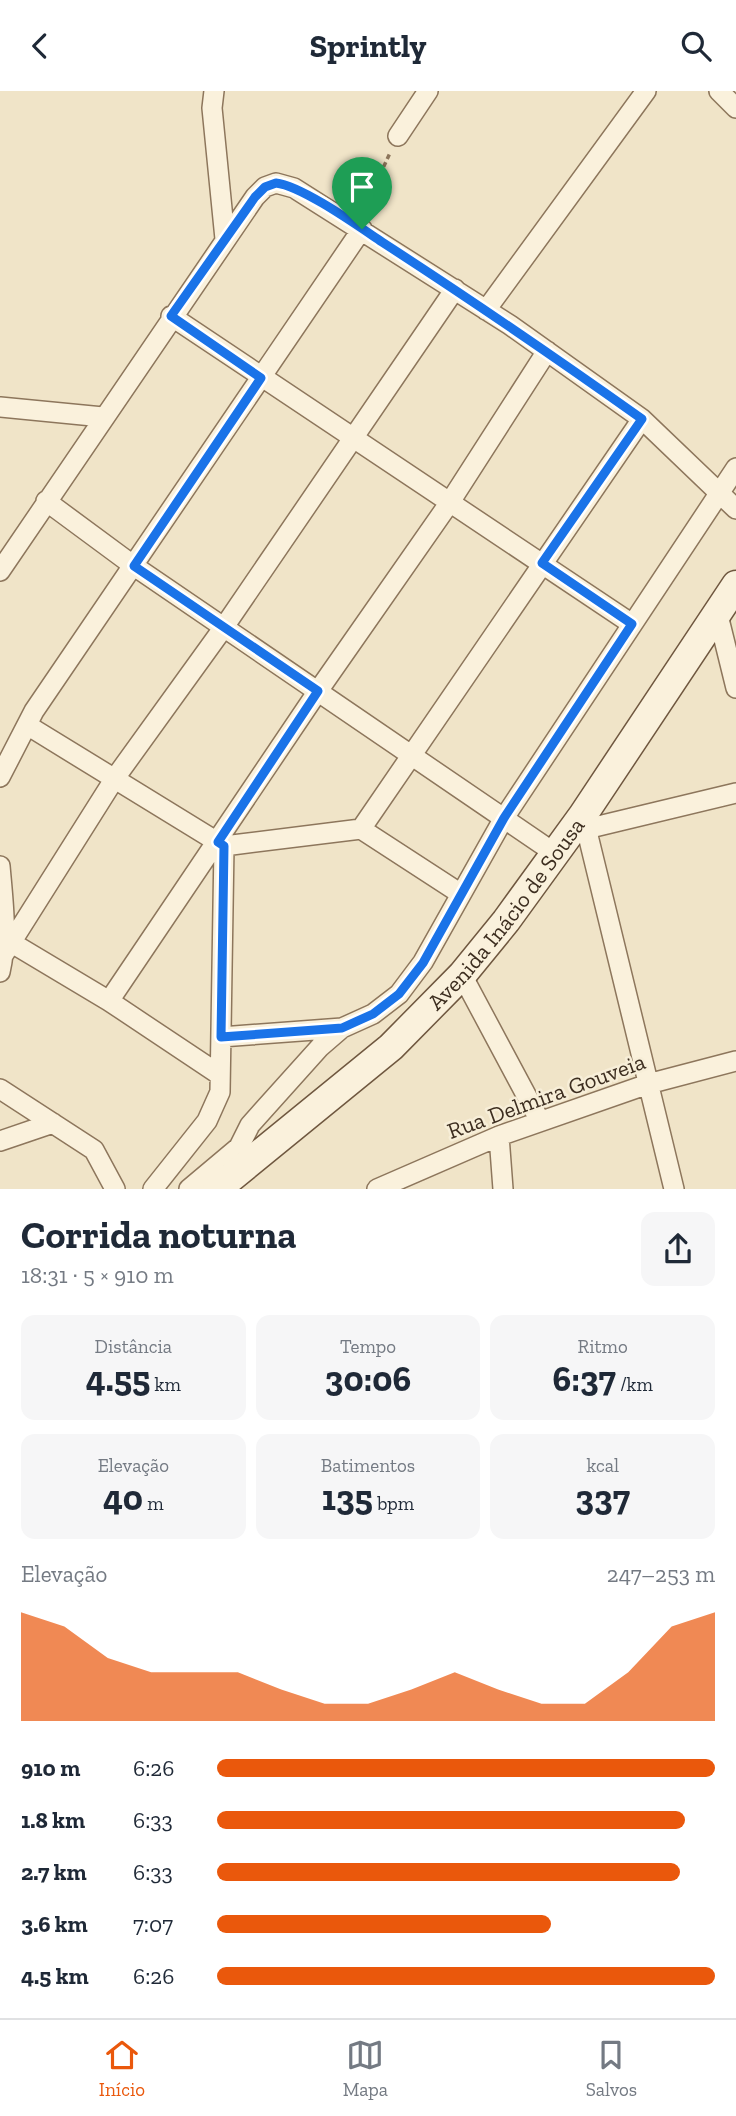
<!DOCTYPE html>
<html lang="pt">
<head>
<meta charset="utf-8">
<style>
  body { margin:0; font-family:"Zilla Slab",serif; background:#f6f6f7; color:#1f2937; height:100vh; display:flex; flex-direction:column; font-size:26px; white-space:nowrap }
  * { box-sizing:border-box; margin:0 }
  p { font-size:23px; color:#747a83 }
  .icon { flex:none; width:38px; height:38px; fill:none; stroke:currentColor; stroke-width:2; stroke-linecap:round; stroke-linejoin:round }
  .map { position:relative; height:1098px; overflow:hidden }
  .side { display:flex; flex-direction:column; background:#fff; flex:1 }
  .side>* { flex:none }
  .pin { position:absolute; display:grid; place-items:center; width:60px; height:60px; color:#fff; margin:-72px -30px; border-radius:50% 50% 50% 0; rotate:-45deg; box-shadow:0 0 7px #0007 }
  .pin .icon { rotate:45deg }
  .round { display:grid; place-items:center; flex:none; width:74px; height:74px; border-radius:14px; background:#f6f6f7 }
  .overview { display:flex; align-items:center; justify-content:space-between; height:119px; padding:0 21px }
  h1 { font-size:38px; font-weight:800; line-height:52px }
  .stats { display:grid; grid-template-columns:repeat(3,1fr); gap:10px; height:119px; padding:7px 21px }
  .stats div { display:grid; align-content:center; border-radius:14px; background:#f6f6f7; text-align:center }
  .stats b { font-size:35px; font-weight:800 }
  .stats small { font-size:19px; font-weight:400 }
  .stats p { font-size:19px }
  .chart { height:196px; padding:14px 21px }
  .chart p { display:flex; justify-content:space-between }
  .chart svg { width:100%; height:126px; margin-top:7px; fill:#ea580c; opacity:.7 }
  ul { padding:0 21px; list-style:none; font-size:23px }
  li { display:grid; grid-template-columns:112px 84px 1fr; align-items:center; height:52px }
  li i { height:18px; border-radius:9px; background:#ea580c }
  header { display:flex; justify-content:space-between; align-items:center; height:91px; padding:0 21px; background:#fff; font-size:32px; font-weight:800 }
  .dock { display:flex; justify-content:space-around; align-items:center; height:98px; border-top:2px solid #e0e1e3; background:#fff; font-size:19px; color:#747a83 }
  .dock a { display:grid; justify-items:center; gap:4px }
  .dock .active { color:#ea580c }
  .map>svg:first-child { display:block }
</style>
</head>
<body>
<header><svg class="icon" aria-label="back" viewBox="0 0 24 24"><path d="M15 5l-7 7 7 7"/></svg>Sprintly<svg class="icon" aria-label="search" viewBox="0 0 24 24"><circle cx="10" cy="10" r="6"/><path d="M15 15l6 6"/></svg></header>
<div class="map">
<svg width="736" height="1098" viewBox="0 0 736 1098">
  <rect width="100%" height="100%" fill="#f0e4c8"/>
  <g fill="none" stroke-linecap="round" stroke-linejoin="round">
    <defs>
      <path id="minor" d="M 214,0 L 212,17 L 225,148
        M 719,0 L 736,17
        M 398,45 L 428,0
        M 486,219 L 646,0
        M 171,225 L 632,533
        M 0,316 L 103,326
        M 46,410 L 134,475 L 556,763
        M 0,480 L 255,106 L 265,96 L 276,92 L 294,97 L 510,234 L 642,328 L 736,418
        M 717,520 L 736,597
        M 27,634 L 224,755 L 361,738 L 642,328
        M 0,686 L 34,620 L 362,138
        M 583,724 L 674,1098
        M 361,738 L 461,803
        M 586,738 L 736,702
        M 0,775 C 3,810 8,846 0,881
        M 12,852 L 109,910 L 220,984
        M 4,863 L 115,687 L 224,536 L 455,198
        M 462,884 L 540,1030
        M 109,910 L 318,600 L 450,411 L 547,260
        M 221,946 L 342,937
        M 0,998 L 94,1059 L 115,1098
        M 499,1045 L 503,1098
        M 0,1050 L 53,1032
        M 153,1098 L 207,1030 L 220,1001 L 224,755
        M 189,1098 L 239,1056 L 250,1034 L 320,956 L 342,937 L 373,923 L 399,903 L 423,871 L 504,727 L 736,377
        M 377,1098 L 499,1045 L 648,993 L 736,970"/>
      <g id="secondary">
        <path id="s1" d="M 217,1098 L 391,956 L 462,884 L 506,830 L 583,724 L 736,494"/>
      </g>
    </defs>
    <use href="#minor" stroke="#8d765c" stroke-width="22"/>
    <use href="#secondary" stroke="#6f573f" stroke-width="31"/>
    <path stroke="#8d765c" stroke-width="3.5" stroke-dasharray="5 3.5" stroke-linecap="butt" d="M 371,125 L 379,86 L 390,62"/>
    <use href="#minor" stroke="#faf1dc" stroke-width="19"/>
    <use href="#secondary" stroke="#faf1dc" stroke-width="28"/>
  </g>
  <g fill="none" stroke-linecap="round" stroke-linejoin="round">
    <defs>
      <path id="route" d="M 276,92 C 302,95 358,135 382,151 C 470,208 556,267 642,328 L 542,472 L 632,533 L 504,727 L 423,872 L 399,903 L 373,923 L 342,937 L 221,946 L 224,755 L 218,751 L 318,600 L 134,475 L 261,287 L 171,225 L 255,106 L 265,96 Z"/>
    </defs>
    <use href="#route" stroke="#fff" stroke-width="14"/>
    <use href="#route" stroke="#1a73e8" stroke-width="9"/>
  </g>
  <g text-anchor="middle" dominant-baseline="central" stroke-width="5" stroke-linejoin="round" paint-order="stroke">
    <g font-size="23" fill="#3d2e20" stroke="#f7eed8">
      <text stroke="none"><textPath href="#s1" startOffset="401">Avenida Inácio de Sousa</textPath></text>
      <text transform="translate(546 1005) rotate(-20)">Rua Delmira Gouveia</text>
    </g>
  </g>
</svg>
<div class="pin" style="left:362px;top:138px;background:#1e9e55"><svg class="icon" aria-label="arrive" viewBox="0 0 24 24"><path d="M6 21V4h12l-3 4 3 4H6"/></svg></div>
</div>
<section class="side">
<div class="overview"><div><h1>Corrida noturna</h1><p>18:31 · 5 × 910 m</p></div><a class="round"><svg class="icon" aria-label="share" viewBox="0 0 24 24"><path d="M12 15V3M7 8l5-5 5 5M5 13v7h14v-7"/></svg></a></div>
<div class="stats">
<div><p>Distância</p><b>4.55<small> km</small></b></div>
<div><p>Tempo</p><b>30:06</b></div>
<div><p>Ritmo</p><b>6:37<small> /km</small></b></div>
</div>
<div class="stats">
<div><p>Elevação</p><b>40<small> m</small></b></div>
<div><p>Batimentos</p><b>135<small> bpm</small></b></div>
<div><p>kcal</p><b>337</b></div>
</div>
<div class="chart"><p><span>Elevação</span>247–253 m</p>
<svg viewBox="0 0 160 44" preserveAspectRatio="none"><path d="M0 44V6L10 11L20 22L30 27L40 27L50 27L60 33L70 38L80 38L90 33L100 27L110 33L120 38L130 38L140 27L150 11L160 6V44z"/></svg>
</div>
<ul>
<li><b>910 m</b>6:26<i style="width:100%"></i></li>
<li><b>1.8 km</b>6:33<i style="width:94%"></i></li>
<li><b>2.7 km</b>6:33<i style="width:93%"></i></li>
<li><b>3.6 km</b>7:07<i style="width:67%"></i></li>
<li><b>4.5 km</b>6:26<i style="width:100%"></i></li>
</ul>
</section>
<nav class="dock">
<a class="active"><svg class="icon" aria-label="home" viewBox="0 0 24 24"><path d="M3 11l9-7 9 7M6 9v11h12V9"/></svg>Início</a>
<a><svg class="icon" aria-label="map" viewBox="0 0 24 24"><path d="M3 6l6-2 6 2 6-2v14l-6 2-6-2-6 2zM9 4v14M15 6v14"/></svg>Mapa</a>
<a><svg class="icon" aria-label="saved" viewBox="0 0 24 24"><path d="M7 4h10v16l-5-4-5 4z"/></svg>Salvos</a>
</nav>
</body>
</html>
